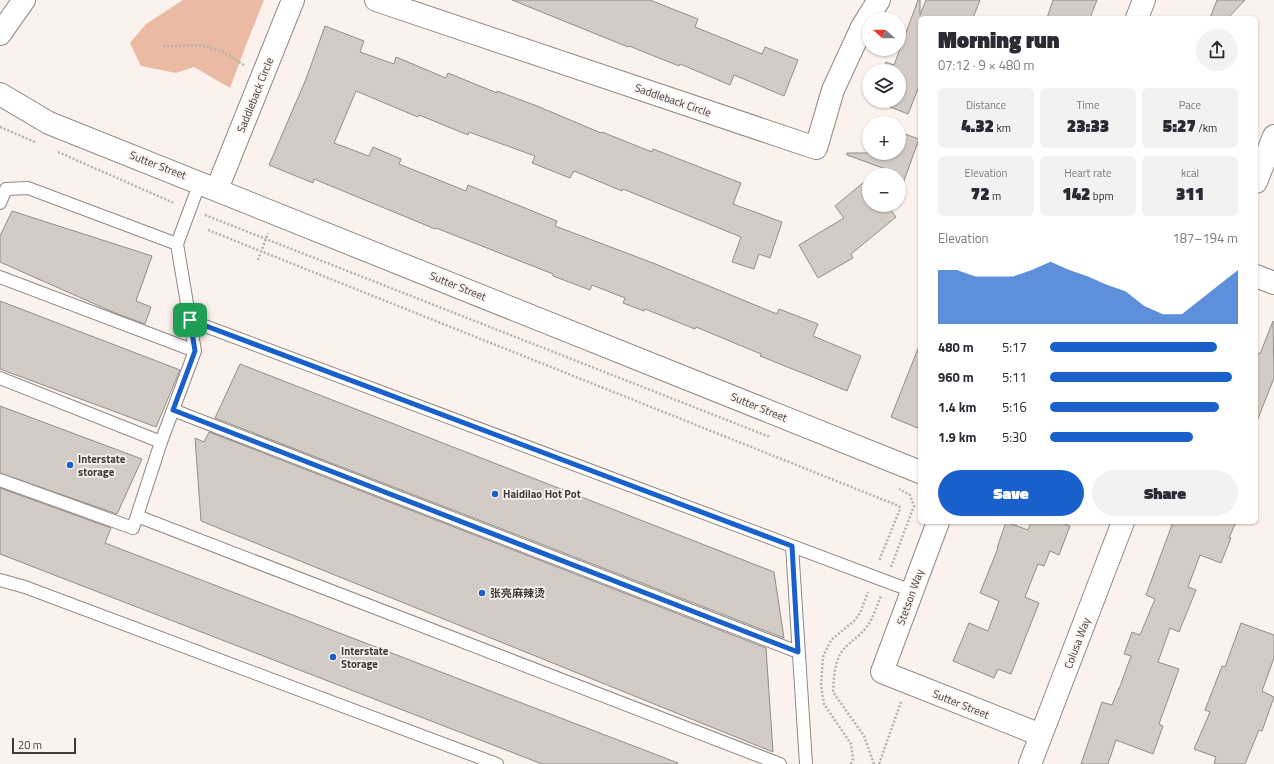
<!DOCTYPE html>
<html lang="en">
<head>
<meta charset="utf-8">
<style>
  body { margin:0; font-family:"Titillium Web","Noto Sans SC",sans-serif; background:#f2f2f3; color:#2b2b33; height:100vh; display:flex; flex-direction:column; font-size:15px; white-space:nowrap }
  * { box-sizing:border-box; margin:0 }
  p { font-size:13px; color:#7c7c81 }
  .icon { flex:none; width:22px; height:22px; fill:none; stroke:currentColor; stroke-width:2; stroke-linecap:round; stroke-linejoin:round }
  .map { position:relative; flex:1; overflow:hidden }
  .panel { position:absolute; left:918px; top:16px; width:340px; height:508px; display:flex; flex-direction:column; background:#fff; border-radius:6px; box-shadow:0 1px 3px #0004 }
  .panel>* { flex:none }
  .needle { width:26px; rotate:291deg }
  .tools { position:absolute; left:862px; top:12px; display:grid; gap:8px }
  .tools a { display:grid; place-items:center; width:44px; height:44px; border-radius:50%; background:#fff; box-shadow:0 1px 3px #0004; font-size:20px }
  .scale { position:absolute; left:12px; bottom:10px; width:64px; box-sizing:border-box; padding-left:4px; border:2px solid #3e3b39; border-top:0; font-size:11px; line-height:14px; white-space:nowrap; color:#3e3b39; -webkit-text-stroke:3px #fbf2ee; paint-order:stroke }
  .pin { position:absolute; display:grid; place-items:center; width:34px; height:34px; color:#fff; margin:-17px; border-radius:8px; box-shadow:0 2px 6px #0006 }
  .round { display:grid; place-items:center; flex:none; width:42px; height:42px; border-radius:21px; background:#f2f2f3 }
  .overview { display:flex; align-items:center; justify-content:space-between; height:68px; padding:0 20px }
  h1 { font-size:22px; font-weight:800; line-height:30px }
  .stats { display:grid; grid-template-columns:repeat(3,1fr); gap:6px; height:68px; padding:4px 20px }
  .stats div { display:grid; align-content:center; border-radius:6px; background:#f2f2f3; text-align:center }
  .stats b { font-size:17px; font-weight:800 }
  .stats small { font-size:11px; font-weight:400 }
  .stats p { font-size:11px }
  .chart { height:112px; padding:8px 20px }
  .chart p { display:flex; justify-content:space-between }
  .chart svg { width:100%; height:72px; margin-top:4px; fill:#1a60cb; opacity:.7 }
  .cta { display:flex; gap:8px; margin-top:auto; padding:8px 20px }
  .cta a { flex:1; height:46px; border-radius:24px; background:#1a60cb; color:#fff; font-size:16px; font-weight:800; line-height:46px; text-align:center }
  .cta a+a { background:#f2f2f3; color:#2b2b33 }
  ul { padding:0 20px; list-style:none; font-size:13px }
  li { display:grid; grid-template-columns:64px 48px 1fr; align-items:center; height:30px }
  li i { height:10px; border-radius:5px; background:#1a60cb }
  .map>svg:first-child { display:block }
</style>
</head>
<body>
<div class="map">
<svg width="1274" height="764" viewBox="0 0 1274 764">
  <rect width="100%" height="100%" fill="#fbf2ee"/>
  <path fill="#eabba2" d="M 183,0 L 264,0 L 246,45 L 230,88 L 194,67 L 176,73 L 141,66 L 130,43 L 146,24 Z"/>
  <path fill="#d3cbc6" stroke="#958d89" d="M 512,0 L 650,0 L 698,19 L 695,27 L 762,54 L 765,47 L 798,60 L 784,96 L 734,75 L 730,85 L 680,64 L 679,66 L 629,46 L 628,47 Z
    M 918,0 L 920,0 L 920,15 L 926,0 L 980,0 L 973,18 L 920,18 L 920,84 L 908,114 L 875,101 L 899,101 L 899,71 L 883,71 L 886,62 L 894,65 Z
    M 1053,0 L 1097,0 L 1090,18 L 1047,18 Z
    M 1217,0 L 1245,0 L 1228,18 L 1210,18 Z
    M 325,26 L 364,41 L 360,52 L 394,64 L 396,57 L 446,78 L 448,73 L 497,93 L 497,91 L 537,106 L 601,133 L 602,132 L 652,152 L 653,149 L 741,183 L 733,204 L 782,222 L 770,258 L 759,254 L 754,269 L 732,262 L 741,237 L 623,189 L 622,191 L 574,171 L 570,178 L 532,163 L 535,156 L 469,132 L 468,135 L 419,115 L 418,117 L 356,91 L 334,143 L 369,156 L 373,147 L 401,159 L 399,164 L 466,191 L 468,185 L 557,221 L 555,226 L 653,263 L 777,314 L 779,309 L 818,324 L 813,336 L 861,356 L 847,391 L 760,356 L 761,354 L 696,327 L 695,329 L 645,309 L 644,311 L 623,303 L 625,298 L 592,285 L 590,290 L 553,276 L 553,274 L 436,228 L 435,229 L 314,179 L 313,183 L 269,165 L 306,79 Z
    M 899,132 L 919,139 L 901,189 L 899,189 L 899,174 L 847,155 L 847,153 L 899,153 Z
    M 869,178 L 869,205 L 887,205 L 896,217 L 851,254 L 853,258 L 818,278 L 799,245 L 844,218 L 835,206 Z
    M 12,211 L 152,256 L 136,301 L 151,307 L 145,324 L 115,313 L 0,262 L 0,236 Z
    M 0,301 L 180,370 L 156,427 L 0,369 Z
    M 1273,321 L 1274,378 L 1257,421 L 1256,352 L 1260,354 Z
    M 919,346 L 920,347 L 920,429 L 891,417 Z
    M 240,364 L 774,572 L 784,638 L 215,418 Z
    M 0,406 L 142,459 L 117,514 L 0,473 Z
    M 209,432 L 766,648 L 773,752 L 201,521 L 195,438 L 204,442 Z
    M 0,488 L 111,528 L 105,543 L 678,763 L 677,764 L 542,764 L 0,554 Z
    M 1006,522 L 1028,530 L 1031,522 L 1060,522 L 1070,526 L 1059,555 L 1050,551 L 1044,566 L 1038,564 L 1025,597 L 1039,603 L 1011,674 L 998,669 L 994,678 L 953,661 L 969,623 L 988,631 L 999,601 L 980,593 L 998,548 L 997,548 Z
    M 1173,522 L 1236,522 L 1229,538 L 1231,538 L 1221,563 L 1200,555 L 1188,587 L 1196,590 L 1179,632 L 1170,628 L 1158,662 L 1179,669 L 1159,724 L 1163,726 L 1153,754 L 1116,740 L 1108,764 L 1081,764 L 1102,702 L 1112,705 L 1119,688 L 1119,689 L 1131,656 L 1124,654 L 1132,632 L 1140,635 L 1155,599 L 1146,595 Z
    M 1241,623 L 1274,635 L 1274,658 L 1262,691 L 1274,697 L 1262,731 L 1259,730 L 1245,764 L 1214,764 L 1216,757 L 1194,749 L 1210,712 L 1205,710 L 1222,666 L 1225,667 Z"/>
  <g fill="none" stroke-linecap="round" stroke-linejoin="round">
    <defs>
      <path id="lane" d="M 0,203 L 6,189 L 28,188 L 177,244
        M 0,277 L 195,351 L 177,244 L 200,182
        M 189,320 L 912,591
        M 0,378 L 161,442 L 195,351
        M 173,410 L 798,652
        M 0,480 L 133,528 L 161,442
        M 137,516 L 780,764
        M 792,546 L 806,764
        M 0,580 L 25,587 L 497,764"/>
      <path id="street" d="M 376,0 L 816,148 L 833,90 L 862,27 L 879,0
        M 1137,18 L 1144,0
        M 0,94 L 49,123 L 920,472
        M 1256,182 L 1274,136
        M 217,189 L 293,0
        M 1256,276 L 1274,283
        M 938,522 L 882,672 L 1041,735
        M 1030,764 L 1123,522"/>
      <path id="secondary" d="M 0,34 L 24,0"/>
    </defs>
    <use href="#lane" stroke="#918985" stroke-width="14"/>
    <use href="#street" stroke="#918985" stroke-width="24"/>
    <use href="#secondary" stroke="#918985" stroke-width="24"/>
    <path stroke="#b8b1ae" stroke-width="2.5" stroke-dasharray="2 2" stroke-linecap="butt" d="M 163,46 L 202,45 L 223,52 L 244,65
      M 0,127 L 35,142
      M 58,152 L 174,203
      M 205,215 L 770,437
      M 208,230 L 899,506 L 900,509 L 879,561
      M 258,260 L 268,233
      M 891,567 L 914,506 L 910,495 L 899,489
      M 851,764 L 853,759 L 851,744 L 824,704 L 821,686 L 823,657 L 831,640 L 854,621 L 860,613 L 868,592
      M 874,764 L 864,736 L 833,692 C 834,679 834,664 841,653 C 847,643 858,638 865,629 C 873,620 876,607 881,596
      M 879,764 L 901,702"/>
    <use href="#lane" stroke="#fff" stroke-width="12"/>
    <use href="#street" stroke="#fff" stroke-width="22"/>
    <use href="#secondary" stroke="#fff" stroke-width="22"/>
  </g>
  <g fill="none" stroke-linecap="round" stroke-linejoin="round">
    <defs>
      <path id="route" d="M 190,320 L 792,546 L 798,652 L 173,410 L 195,351 Z"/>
    </defs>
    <use href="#route" stroke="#fff" stroke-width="8"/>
    <use href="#route" stroke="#1a60cb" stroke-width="5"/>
  </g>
  <g fill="#1a60cb" stroke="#fbf2ee" stroke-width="1.5">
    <circle cx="70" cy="465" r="4"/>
    <circle cx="495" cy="494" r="4"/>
    <circle cx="482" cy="593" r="4"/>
    <circle cx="333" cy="657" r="4"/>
  </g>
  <g text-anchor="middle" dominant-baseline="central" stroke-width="3.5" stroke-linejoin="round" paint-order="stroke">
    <g font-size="11" fill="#3e3b39" stroke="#fbf2ee">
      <text transform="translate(255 95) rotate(-68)">Saddleback Circle</text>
      <text transform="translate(673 100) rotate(19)">Saddleback Circle</text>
      <text transform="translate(158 165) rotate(21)">Sutter Street</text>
      <text transform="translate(458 286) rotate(22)">Sutter Street</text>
      <text transform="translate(759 407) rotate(22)">Sutter Street</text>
      <text transform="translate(910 597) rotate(-70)">Stetson Way</text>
      <text transform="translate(1077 643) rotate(-69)">Colusa Way</text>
      <text transform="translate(961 704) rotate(22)">Sutter Street</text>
    </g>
    <g font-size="11" font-weight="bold" fill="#3e3b39" stroke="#fbf2ee" text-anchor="start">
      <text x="78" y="459">Interstate<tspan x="78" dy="13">storage</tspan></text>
      <text x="503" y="494">Haidilao Hot Pot</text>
      <text x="490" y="593">张亮麻辣烫</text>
      <text x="341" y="651">Interstate<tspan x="341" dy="13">Storage</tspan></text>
    </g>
  </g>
</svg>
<div class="tools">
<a><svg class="needle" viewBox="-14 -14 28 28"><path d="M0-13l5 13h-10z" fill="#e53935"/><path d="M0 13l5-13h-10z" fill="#7c7c81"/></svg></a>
<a><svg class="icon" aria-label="layers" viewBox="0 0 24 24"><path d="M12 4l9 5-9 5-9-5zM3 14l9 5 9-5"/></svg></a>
<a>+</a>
<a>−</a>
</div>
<div class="scale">20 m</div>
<div class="pin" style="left:190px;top:320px;background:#1e9e55"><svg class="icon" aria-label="arrive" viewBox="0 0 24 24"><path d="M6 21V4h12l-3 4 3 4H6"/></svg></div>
<section class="panel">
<div class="overview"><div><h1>Morning run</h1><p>07:12 · 9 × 480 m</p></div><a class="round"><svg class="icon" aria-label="share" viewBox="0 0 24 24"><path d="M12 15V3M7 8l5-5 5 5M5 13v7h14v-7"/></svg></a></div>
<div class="stats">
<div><p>Distance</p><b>4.32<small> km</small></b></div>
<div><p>Time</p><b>23:33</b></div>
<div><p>Pace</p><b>5:27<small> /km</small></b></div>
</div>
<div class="stats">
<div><p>Elevation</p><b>72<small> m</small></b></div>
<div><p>Heart rate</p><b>142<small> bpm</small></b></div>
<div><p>kcal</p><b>311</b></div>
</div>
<div class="chart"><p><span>Elevation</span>187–194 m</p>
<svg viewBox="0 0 160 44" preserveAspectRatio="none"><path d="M0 44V11L10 11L20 15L30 15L40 15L50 11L60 6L70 11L80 15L90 20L100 24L110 33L120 38L130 38L140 29L150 20L160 11V44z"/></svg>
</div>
<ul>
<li><b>480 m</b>5:17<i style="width:89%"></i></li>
<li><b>960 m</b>5:11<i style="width:97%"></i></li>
<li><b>1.4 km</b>5:16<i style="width:90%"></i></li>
<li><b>1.9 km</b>5:30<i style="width:76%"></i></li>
</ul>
<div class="cta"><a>Save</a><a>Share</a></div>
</section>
</div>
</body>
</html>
